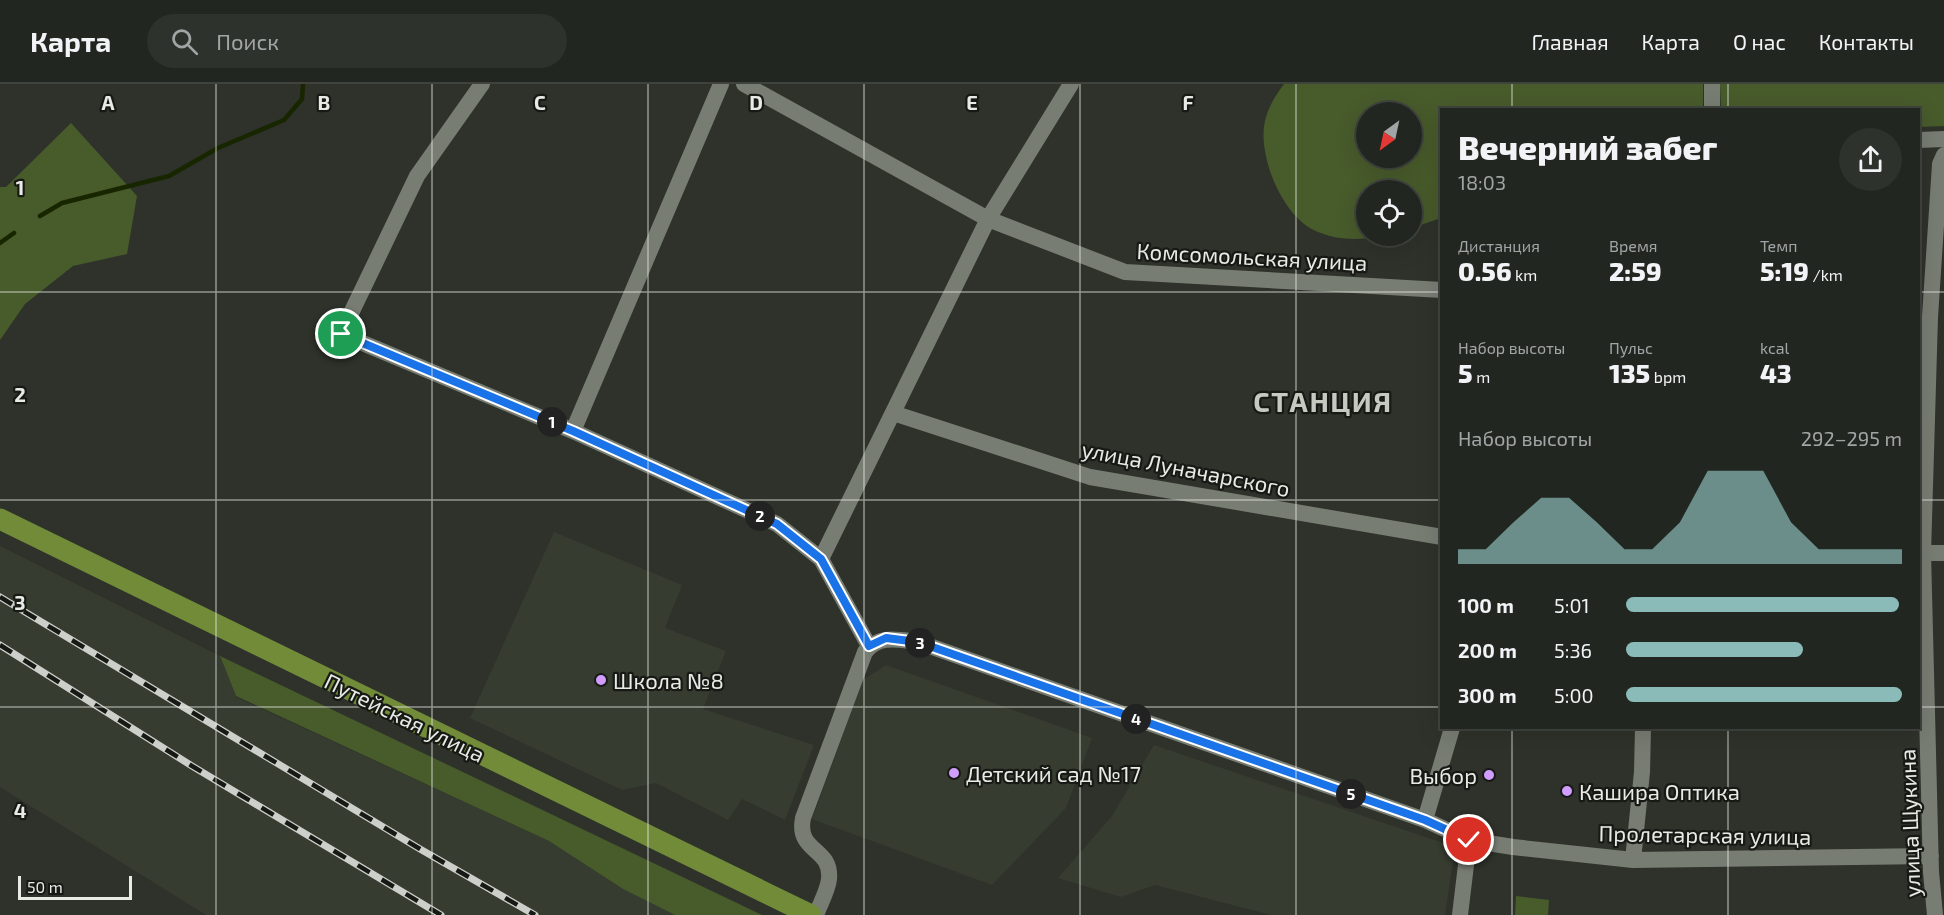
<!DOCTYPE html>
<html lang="ru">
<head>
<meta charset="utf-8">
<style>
  body { margin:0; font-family:"Exo 2",sans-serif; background:#2e322d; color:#f1f3f6; height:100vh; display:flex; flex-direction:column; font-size:22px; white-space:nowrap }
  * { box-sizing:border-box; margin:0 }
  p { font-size:20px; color:#a2a5a5 }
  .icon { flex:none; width:33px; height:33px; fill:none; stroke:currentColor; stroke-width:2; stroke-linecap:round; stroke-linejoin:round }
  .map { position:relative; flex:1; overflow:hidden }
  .side { position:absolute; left:1440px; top:24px; width:480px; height:621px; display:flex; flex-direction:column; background:#222620; border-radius:0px; box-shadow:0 6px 24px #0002,0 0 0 2px #3f433e }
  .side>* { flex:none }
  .needle { width:39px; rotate:213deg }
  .buttons { position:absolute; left:1356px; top:18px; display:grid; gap:12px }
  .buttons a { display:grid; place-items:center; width:66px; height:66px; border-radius:50%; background:#222620; box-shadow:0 6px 24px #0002,0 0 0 2px #3f433e; font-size:30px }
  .scale { position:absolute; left:18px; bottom:15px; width:114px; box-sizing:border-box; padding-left:6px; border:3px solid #e8eae5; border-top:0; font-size:16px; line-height:21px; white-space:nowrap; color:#e8eae5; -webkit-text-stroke:4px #171915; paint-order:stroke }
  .pin { position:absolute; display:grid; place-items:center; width:51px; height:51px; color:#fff; margin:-26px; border:3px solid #fff; border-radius:50%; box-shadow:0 2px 6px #0007 }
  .km { position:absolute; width:30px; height:30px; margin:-15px; border-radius:50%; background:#222; color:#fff; font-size:16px; line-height:30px; text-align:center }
  .round { display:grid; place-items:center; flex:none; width:63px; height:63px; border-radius:32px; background:#2e322d }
  .headline { display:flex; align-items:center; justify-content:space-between; height:102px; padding:0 18px }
  h1 { font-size:33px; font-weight:800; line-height:45px }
  .figures { display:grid; grid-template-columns:repeat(3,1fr); gap:9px; height:102px; padding:6px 18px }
  .figures div { display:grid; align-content:center }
  .figures b { font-size:26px; font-weight:800 }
  .figures small { font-size:16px; font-weight:400 }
  .figures p { font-size:16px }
  .chart { height:168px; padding:12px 18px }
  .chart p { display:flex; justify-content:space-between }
  .chart svg { width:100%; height:108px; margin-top:6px; fill:#8bbbb9; opacity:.7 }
  ul { padding:0 18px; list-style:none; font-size:20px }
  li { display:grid; grid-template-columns:96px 72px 1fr; align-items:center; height:45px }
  li i { height:15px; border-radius:8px; background:#8bbbb9 }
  header { display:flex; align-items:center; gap:36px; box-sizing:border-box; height:84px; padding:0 30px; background:#222620; border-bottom:2px solid #3f433e }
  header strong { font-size:28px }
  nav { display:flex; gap:33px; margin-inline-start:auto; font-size:21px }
  .search { width:420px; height:54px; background:#2e322d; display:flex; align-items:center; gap:15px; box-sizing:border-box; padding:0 21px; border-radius:33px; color:#a2a5a5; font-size:22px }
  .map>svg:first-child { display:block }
</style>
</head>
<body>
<header>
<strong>Карта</strong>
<div class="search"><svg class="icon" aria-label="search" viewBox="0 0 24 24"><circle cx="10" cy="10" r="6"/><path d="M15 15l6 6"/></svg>Поиск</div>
<nav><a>Главная</a><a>Карта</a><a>О нас</a><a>Контакты</a></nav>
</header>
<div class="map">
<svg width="1944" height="831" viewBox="0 0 1944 831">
  <rect width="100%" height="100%" fill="#2e322a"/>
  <path fill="#363c2f" d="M 554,448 L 682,501 L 665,544 L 726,567 L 703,625 L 814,661 L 785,736 L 742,715 L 728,736 L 656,699 L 622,706 L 470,634 Z
    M 0,462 L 220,572 L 236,613 L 549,757 L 623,805 L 675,831 L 206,831 L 0,703 Z
    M 886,581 L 1092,654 L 1066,724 L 992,801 L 812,735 L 863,596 Z
    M 1154,661 L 1455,763 L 1445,831 L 1271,831 L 1155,801 L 1121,813 L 1058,794 L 1112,732 Z"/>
  <path fill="#485b2b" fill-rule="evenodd" d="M 1284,0 L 1703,0 L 1703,25 L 1442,26 L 1441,134 L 1412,144 L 1412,106 L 1366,106 L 1366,152 L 1386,152 C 1361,155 1343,158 1318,148 C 1283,135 1257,72 1265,37 C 1268,23 1276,11 1284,0 ZM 1366,28 L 1412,28 L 1412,74 L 1366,74 Z
    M 1720,0 L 1944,0 L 1944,42 L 1919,43 L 1918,26 L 1721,25 Z
    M 71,39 L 137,112 L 127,170 L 73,182 L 25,220 L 0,256 L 0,103 L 6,103 Z
    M 220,572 L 762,831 L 675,831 L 623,805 L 549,757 L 236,612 Z
    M 1516,812 L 1549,816 L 1548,831 L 1515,831 Z"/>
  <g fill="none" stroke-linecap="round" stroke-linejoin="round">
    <path stroke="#182600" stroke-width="4.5" d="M 40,132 L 62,119 L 169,92 L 218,64 L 284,36 L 302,15 L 303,0
      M 0,159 L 14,149"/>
    <path stroke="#787d74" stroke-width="16" d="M 482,0 L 417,92 L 341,250 L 573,347 L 777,440 L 821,475 L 869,562
      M 744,0 L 988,135 L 1125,188 L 1442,206
      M 1712,0 L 1712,26
      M 1918,56 L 1944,55
      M 893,329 L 1090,393 L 1442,453
      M 573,347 L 721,0
      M 1918,469 L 1944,469
      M 821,475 L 988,135 L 1071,0
      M 1425,736 L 1452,644
      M 1633,776 L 1642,688 L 1643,644
      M 816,831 C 820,820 828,806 829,795 C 832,763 796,769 803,734 L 865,568 C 879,550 899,556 918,558 L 1425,736 L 1469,756 L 1513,763 L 1633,776 L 1931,772
      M 1460,831 L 1469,756
      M 1935,831 L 1931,788 L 1923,469 L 1930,233 L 1940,80 L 1944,71"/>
    <path stroke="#718b39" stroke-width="21" d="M 0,435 L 811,831"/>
    <defs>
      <path id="rail" d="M 0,513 L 420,765 L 535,831
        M 0,561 L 192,682 L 441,831"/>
    </defs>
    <use href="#rail" stroke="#cdd0ca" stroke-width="7"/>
    <use href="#rail" stroke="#171915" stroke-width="4.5" stroke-dasharray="14" stroke-linecap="butt"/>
  </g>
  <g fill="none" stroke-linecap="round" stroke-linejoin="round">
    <defs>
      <path id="route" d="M 341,250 L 573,347 L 777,440 L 821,475 L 869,562 L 886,554 L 918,558 L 1425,736 L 1469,756"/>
    </defs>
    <use href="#route" stroke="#fff" stroke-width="12"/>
    <use href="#route" stroke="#1a73e8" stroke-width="8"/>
  </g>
  <path fill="none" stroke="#e8eae5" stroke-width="1.5" stroke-opacity="0.55" d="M 216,0 L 216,831M 432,0 L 432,831M 648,0 L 648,831M 864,0 L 864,831M 1080,0 L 1080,831M 1296,0 L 1296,831M 1512,0 L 1512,26M 1728,0 L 1728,26M 0,208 L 1442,208M 1918,208 L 1944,208M 0,416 L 1442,416M 1918,416 L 1944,416M 0,623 L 1442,623M 1918,623 L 1944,623M 1512,644 L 1512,831M 1728,644 L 1728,831"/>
  <g fill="#d09dff" stroke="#171915" stroke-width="2">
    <circle cx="601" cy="596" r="6"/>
    <circle cx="954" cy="689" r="6"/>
    <circle cx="1489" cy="691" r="6"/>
    <circle cx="1567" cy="707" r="6"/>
  </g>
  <g text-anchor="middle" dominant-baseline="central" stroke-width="4.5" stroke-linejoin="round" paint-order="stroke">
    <g font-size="22" fill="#e8eae5" stroke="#171915">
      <text transform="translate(1252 172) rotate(3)">Комсомольская улица</text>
      <text transform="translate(1186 384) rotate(11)">улица Луначарского</text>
      <text transform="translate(405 633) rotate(26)">Путейская улица</text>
      <text transform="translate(1909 739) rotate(-92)">улица Щукина</text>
      <text transform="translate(1705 750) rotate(1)">Пролетарская улица</text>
    </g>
    <g font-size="22" fill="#e8eae5" stroke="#171915" text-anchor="start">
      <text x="613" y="596">Школа №8</text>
      <text x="966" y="689">Детский сад №17</text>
      <text x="1477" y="691" text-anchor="end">Выбор</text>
      <text x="1579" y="707">Кашира Оптика</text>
    </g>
    <g font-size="28" font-weight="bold" letter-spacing="1.5" fill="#c5c9c0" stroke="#171915">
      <text x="1323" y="317">СТАНЦИЯ</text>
    </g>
  </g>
  <g font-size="20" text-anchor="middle" font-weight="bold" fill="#e8eae5" stroke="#171915" stroke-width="4.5" stroke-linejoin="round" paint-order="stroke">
    <text x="108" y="26">A</text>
    <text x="324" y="26">B</text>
    <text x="540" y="26">C</text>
    <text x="756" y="26">D</text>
    <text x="972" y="26">E</text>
    <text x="1188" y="26">F</text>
    <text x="20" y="111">1</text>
    <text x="20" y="318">2</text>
    <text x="20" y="526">3</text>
    <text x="20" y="734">4</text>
  </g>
</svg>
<div class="buttons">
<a><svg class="needle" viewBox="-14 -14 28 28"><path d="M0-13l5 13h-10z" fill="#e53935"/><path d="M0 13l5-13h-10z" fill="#a2a5a5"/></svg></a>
<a><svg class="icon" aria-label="locate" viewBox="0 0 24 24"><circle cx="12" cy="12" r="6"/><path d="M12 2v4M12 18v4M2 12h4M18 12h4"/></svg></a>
</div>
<div class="scale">50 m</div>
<div class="pin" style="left:341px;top:250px;background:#1e9e55"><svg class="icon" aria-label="arrive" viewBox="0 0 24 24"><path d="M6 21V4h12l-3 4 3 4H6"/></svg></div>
<div class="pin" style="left:1469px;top:756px;background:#d93025"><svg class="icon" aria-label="check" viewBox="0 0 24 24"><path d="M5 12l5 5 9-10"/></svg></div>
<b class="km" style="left:552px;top:338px">1</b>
<b class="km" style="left:760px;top:432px">2</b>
<b class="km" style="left:920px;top:559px">3</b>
<b class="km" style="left:1136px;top:635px">4</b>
<b class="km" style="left:1351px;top:710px">5</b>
<section class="side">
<div class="headline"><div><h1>Вечерний забег</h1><p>18:03</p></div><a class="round"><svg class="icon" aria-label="share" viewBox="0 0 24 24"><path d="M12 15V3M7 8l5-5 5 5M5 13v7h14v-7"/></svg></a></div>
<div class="figures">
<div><p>Дистанция</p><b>0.56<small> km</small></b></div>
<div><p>Время</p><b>2:59</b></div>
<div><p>Темп</p><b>5:19<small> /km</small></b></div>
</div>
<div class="figures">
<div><p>Набор высоты</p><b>5<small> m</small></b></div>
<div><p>Пульс</p><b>135<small> bpm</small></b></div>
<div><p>kcal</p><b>43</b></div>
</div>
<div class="chart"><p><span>Набор высоты</span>292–295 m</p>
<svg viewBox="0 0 160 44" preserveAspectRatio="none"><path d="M0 44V38L10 38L20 27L30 17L40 17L50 27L60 38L70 38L80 27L90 6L100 6L110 6L120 27L130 38L140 38L150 38L160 38V44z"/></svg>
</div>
<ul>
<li><b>100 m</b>5:01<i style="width:99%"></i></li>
<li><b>200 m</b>5:36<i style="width:64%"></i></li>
<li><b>300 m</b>5:00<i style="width:100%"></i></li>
</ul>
</section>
</div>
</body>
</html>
